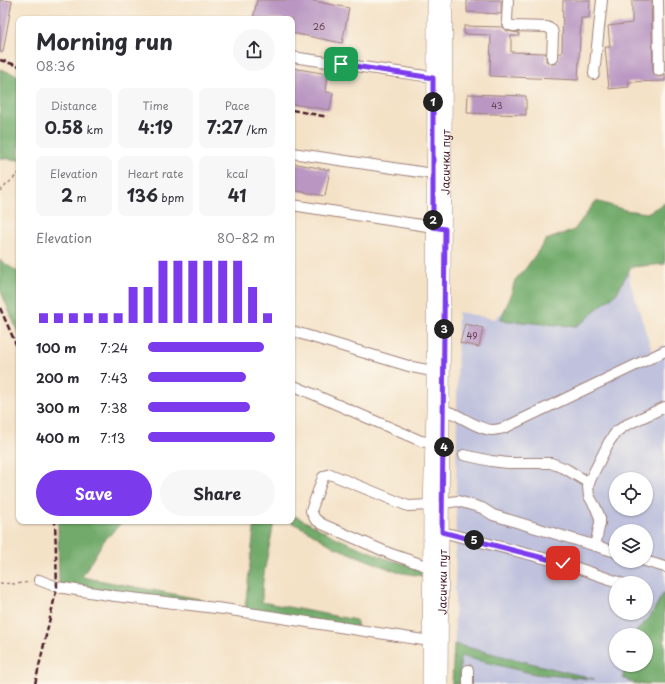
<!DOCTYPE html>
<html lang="en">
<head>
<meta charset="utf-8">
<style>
  body { margin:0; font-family:"Playpen Sans",sans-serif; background:#f7f7f7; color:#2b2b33; height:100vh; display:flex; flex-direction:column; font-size:15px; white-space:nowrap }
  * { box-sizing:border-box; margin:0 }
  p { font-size:13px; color:#7c7c81 }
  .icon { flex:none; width:22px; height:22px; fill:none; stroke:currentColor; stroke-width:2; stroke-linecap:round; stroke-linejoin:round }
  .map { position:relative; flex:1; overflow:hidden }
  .side { position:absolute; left:16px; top:16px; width:279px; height:508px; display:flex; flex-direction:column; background:#fff; border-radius:8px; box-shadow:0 1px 3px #0004 }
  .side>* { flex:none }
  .buttons { position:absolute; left:609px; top:472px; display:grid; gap:8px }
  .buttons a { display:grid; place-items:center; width:44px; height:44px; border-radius:50%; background:#fff; box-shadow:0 1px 3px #0004; font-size:20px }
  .pin { position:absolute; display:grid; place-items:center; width:34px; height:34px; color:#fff; margin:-17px; border-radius:8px; box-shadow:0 2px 6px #0006 }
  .km { position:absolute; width:20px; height:20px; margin:-10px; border-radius:50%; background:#222; color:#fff; font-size:11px; line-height:20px; text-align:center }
  .round { display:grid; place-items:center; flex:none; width:42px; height:42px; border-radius:21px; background:#f7f7f7 }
  .overview { display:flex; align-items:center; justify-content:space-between; height:68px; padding:0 20px }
  h1 { font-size:22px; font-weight:700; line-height:30px }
  .metrics { display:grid; grid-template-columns:repeat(3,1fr); gap:6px; height:68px; padding:4px 20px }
  .metrics div { display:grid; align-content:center; border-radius:8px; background:#f7f7f7; text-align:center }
  .metrics b { font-size:17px; font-weight:700 }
  .metrics small { font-size:11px; font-weight:400 }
  .metrics p { font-size:11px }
  .chart { height:112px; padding:8px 20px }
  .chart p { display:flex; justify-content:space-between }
  .chart svg { width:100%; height:72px; margin-top:4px; stroke:#7c3aed; stroke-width:6 }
  .cta { display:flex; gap:8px; margin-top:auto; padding:8px 20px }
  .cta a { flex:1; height:46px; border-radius:24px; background:#7c3aed; color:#fff; font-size:16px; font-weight:700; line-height:46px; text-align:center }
  .cta a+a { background:#f7f7f7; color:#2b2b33 }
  ul { padding:0 20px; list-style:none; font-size:13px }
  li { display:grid; grid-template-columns:64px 48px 1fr; align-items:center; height:30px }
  li i { height:10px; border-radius:5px; background:#7c3aed }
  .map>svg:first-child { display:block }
</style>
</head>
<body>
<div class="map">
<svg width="665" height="684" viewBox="0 0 665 684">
  <rect width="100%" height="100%" fill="#fbf7ec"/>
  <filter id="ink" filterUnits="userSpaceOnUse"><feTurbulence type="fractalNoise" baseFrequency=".025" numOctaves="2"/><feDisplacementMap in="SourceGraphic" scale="8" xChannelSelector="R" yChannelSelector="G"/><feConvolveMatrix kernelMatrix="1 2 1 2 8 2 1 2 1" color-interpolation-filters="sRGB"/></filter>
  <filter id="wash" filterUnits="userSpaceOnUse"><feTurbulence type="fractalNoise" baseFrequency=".012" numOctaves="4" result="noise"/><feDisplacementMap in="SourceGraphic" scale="16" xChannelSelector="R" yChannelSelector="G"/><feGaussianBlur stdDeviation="0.9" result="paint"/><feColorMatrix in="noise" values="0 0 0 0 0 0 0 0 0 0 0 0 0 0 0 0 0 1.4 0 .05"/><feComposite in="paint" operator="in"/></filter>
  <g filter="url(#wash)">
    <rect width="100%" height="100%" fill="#f4e2c7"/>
    <path fill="#c0c2dd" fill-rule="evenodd" d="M 627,238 L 630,282 L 652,351 L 665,345 L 665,591 L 650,617 L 633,635 L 616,635 L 616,665 L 625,665 L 623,678 L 634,684 L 454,684 L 458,312 L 494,319 L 540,282 ZM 616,479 L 646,479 L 646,509 L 616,509 ZM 616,531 L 646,531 L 646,561 L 616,561 ZM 616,583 L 646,583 L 646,613 L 616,613 Z"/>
    <path fill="#71aa6a" stroke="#5e644a" d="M 0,69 L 19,76 L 19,160 L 0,158 Z
      M 596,201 L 625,210 L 647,213 L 665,203 L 665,264 L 631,267 L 616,294 L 594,311 L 587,319 L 576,326 L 556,325 L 500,320 L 510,298 L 515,280 L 526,268 L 546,240 L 574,230 Z
      M 0,260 L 19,273 L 19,335 L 0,289 Z
      M 295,516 L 339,539 L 385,558 L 419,568 L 422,576 L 397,572 L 334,547 L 305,529 L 292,523 Z
      M 58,521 L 123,521 L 103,542 L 82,577 L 199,599 L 200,604 L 59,584 Z
      M 255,521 L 274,521 C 270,548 261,575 262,602 L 356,620 L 358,627 L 245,609 Z
      M 664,592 L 665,684 L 636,684 L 623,678 L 625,665 L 646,665 L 646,635 L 633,635 L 650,617 Z
      M 454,644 L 594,679 L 535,674 L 460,656 L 460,684 L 452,684 Z"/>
    <g id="blocks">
      <path fill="#b997c2" d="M 0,0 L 12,1 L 3,52 L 0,52 Z
        M 257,0 L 309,0 L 349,8 L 342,43 L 292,33 L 292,19 L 253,19 Z
        M 467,0 L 501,0 L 501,14 L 467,12 Z
        M 563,0 L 590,0 L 589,18 L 581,18 L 578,80 L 490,76 L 491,35 L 464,34 L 464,26 L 503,27 L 507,31 L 519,33 L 519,36 L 511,36 L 511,52 L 546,53 L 546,61 L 551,64 L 555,64 L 558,61 L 559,53 L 562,53 Z
        M 632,0 L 651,0 L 653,71 L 654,75 L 659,77 L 663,76 L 665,73 L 665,81 L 628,82 L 629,87 L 609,89 L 605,47 L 610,47 L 608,26 L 632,23 Z
        M 292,68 L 328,74 L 326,92 L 333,93 L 330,110 L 292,104 Z
        M 468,94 L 526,96 L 526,115 L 467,113 Z
        M 292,163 L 330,170 L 325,196 L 292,190 Z
        M 465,324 L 483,328 L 479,347 L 460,343 Z"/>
    </g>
  </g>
  <g filter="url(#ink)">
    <use href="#blocks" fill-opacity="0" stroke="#9f8079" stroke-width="1"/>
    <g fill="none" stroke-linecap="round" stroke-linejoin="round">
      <defs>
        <path id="minor" d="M 508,0 L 507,21 L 509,25 L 513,26 L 547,27 L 552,30 L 553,34 L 552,58
          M 658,0 L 659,71
          M 292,57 L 440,78
          M 594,74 L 602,0
          M 292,153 L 440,175
          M 292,205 L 440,228
          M 292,331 L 412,367 L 432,371 L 440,371
          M 292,385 L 421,441 L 438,444
          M 437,410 C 457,410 472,428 491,430 C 495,430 500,429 504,428 L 665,351
          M 464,455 L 491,461 L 508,463 L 551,463 L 566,469 L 589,483
          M 442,532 L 563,563 L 621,583
          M 595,546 L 600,523 L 600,518 L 596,508 L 589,496 L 588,487 L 591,478 L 609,442 L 616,432 L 626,425 L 665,407
          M 645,561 L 665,567
          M 435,569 L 391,554 L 322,524 L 315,519 L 311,511 L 323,477 L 330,474 L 408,506 L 430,505 L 458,501 L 482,508 L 493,515 L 616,552
          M 39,580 L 57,587 L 115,596 L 224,609 L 436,642
          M 468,684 L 468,670"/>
        <g id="major">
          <path d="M 429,684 L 430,505 L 433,410 L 434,0"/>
          <path id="s1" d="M 441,684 L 446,0"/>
        </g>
      </defs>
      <use href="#minor" stroke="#9f8079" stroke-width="12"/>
      <use href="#major" stroke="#9f8079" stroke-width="14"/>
      <path stroke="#9f8079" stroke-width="1.5" stroke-dasharray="3 3" stroke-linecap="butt" d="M 0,191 L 19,173
        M 0,583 L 16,584 L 30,582"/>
      <use href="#minor" stroke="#fff" stroke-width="10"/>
      <use href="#major" stroke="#fff" stroke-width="13"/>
      <path stroke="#4a1f2b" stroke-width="2.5" stroke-dasharray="6 3" stroke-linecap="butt" d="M 0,60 L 19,66
        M 292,110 L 328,117
        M 0,308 L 19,351
        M 35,684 L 57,587 L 55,521"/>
    </g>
  </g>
  <g fill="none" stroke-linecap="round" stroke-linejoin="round" filter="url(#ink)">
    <defs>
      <path id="route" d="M 341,64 L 433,78 L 433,227 L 445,229 L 442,532 L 563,563"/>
    </defs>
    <use href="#route" stroke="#fff" stroke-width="8"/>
    <use href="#route" stroke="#7c3aed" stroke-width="5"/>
  </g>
  <g text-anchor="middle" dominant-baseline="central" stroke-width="3" stroke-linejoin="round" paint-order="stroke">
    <g font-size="9" fill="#663d51">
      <text x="319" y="26">26</text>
      <text x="497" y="105">43</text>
      <text x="472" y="335">49</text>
    </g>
    <g font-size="11" fill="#4a1f2b" stroke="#fbf7ec">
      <text stroke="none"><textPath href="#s1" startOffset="522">Јасички пут</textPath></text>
      <text stroke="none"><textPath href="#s1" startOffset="102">Јасички пут</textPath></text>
    </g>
  </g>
</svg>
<div class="buttons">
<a><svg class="icon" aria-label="locate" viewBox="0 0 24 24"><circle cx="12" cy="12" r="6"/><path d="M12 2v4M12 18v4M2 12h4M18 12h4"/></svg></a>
<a><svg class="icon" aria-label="layers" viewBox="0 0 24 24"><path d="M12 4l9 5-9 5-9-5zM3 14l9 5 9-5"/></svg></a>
<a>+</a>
<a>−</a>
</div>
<div class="pin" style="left:341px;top:64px;background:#1e9e55"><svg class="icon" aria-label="arrive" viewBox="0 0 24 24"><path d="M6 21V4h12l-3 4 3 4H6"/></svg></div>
<div class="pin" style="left:563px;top:563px;background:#d93025"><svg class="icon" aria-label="check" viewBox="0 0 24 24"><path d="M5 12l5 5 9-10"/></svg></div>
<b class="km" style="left:433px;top:102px">1</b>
<b class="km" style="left:433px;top:220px">2</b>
<b class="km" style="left:444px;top:329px">3</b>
<b class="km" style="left:444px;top:447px">4</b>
<b class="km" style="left:474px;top:540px">5</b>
<section class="side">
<div class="overview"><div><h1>Morning run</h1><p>08:36</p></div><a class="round"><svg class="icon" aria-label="share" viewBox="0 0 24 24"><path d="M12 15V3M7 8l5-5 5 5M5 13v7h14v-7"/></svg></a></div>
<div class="metrics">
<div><p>Distance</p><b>0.58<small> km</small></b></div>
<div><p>Time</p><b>4:19</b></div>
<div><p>Pace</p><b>7:27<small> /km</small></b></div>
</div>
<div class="metrics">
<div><p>Elevation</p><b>2<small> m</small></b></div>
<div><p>Heart rate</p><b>136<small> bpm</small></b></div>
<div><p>kcal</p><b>41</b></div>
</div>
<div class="chart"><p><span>Elevation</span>80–82 m</p>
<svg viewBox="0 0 160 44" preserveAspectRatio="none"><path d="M5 44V38M15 44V38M25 44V38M35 44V38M45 44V38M55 44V38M65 44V22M75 44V22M85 44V6M95 44V6M105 44V6M115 44V6M125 44V6M135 44V6M145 44V22M155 44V38"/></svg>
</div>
<ul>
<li><b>100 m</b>7:24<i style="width:91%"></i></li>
<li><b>200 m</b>7:43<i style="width:77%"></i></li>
<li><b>300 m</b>7:38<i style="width:80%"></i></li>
<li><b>400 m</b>7:13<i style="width:100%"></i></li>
</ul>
<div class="cta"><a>Save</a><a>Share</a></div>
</section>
</div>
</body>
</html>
